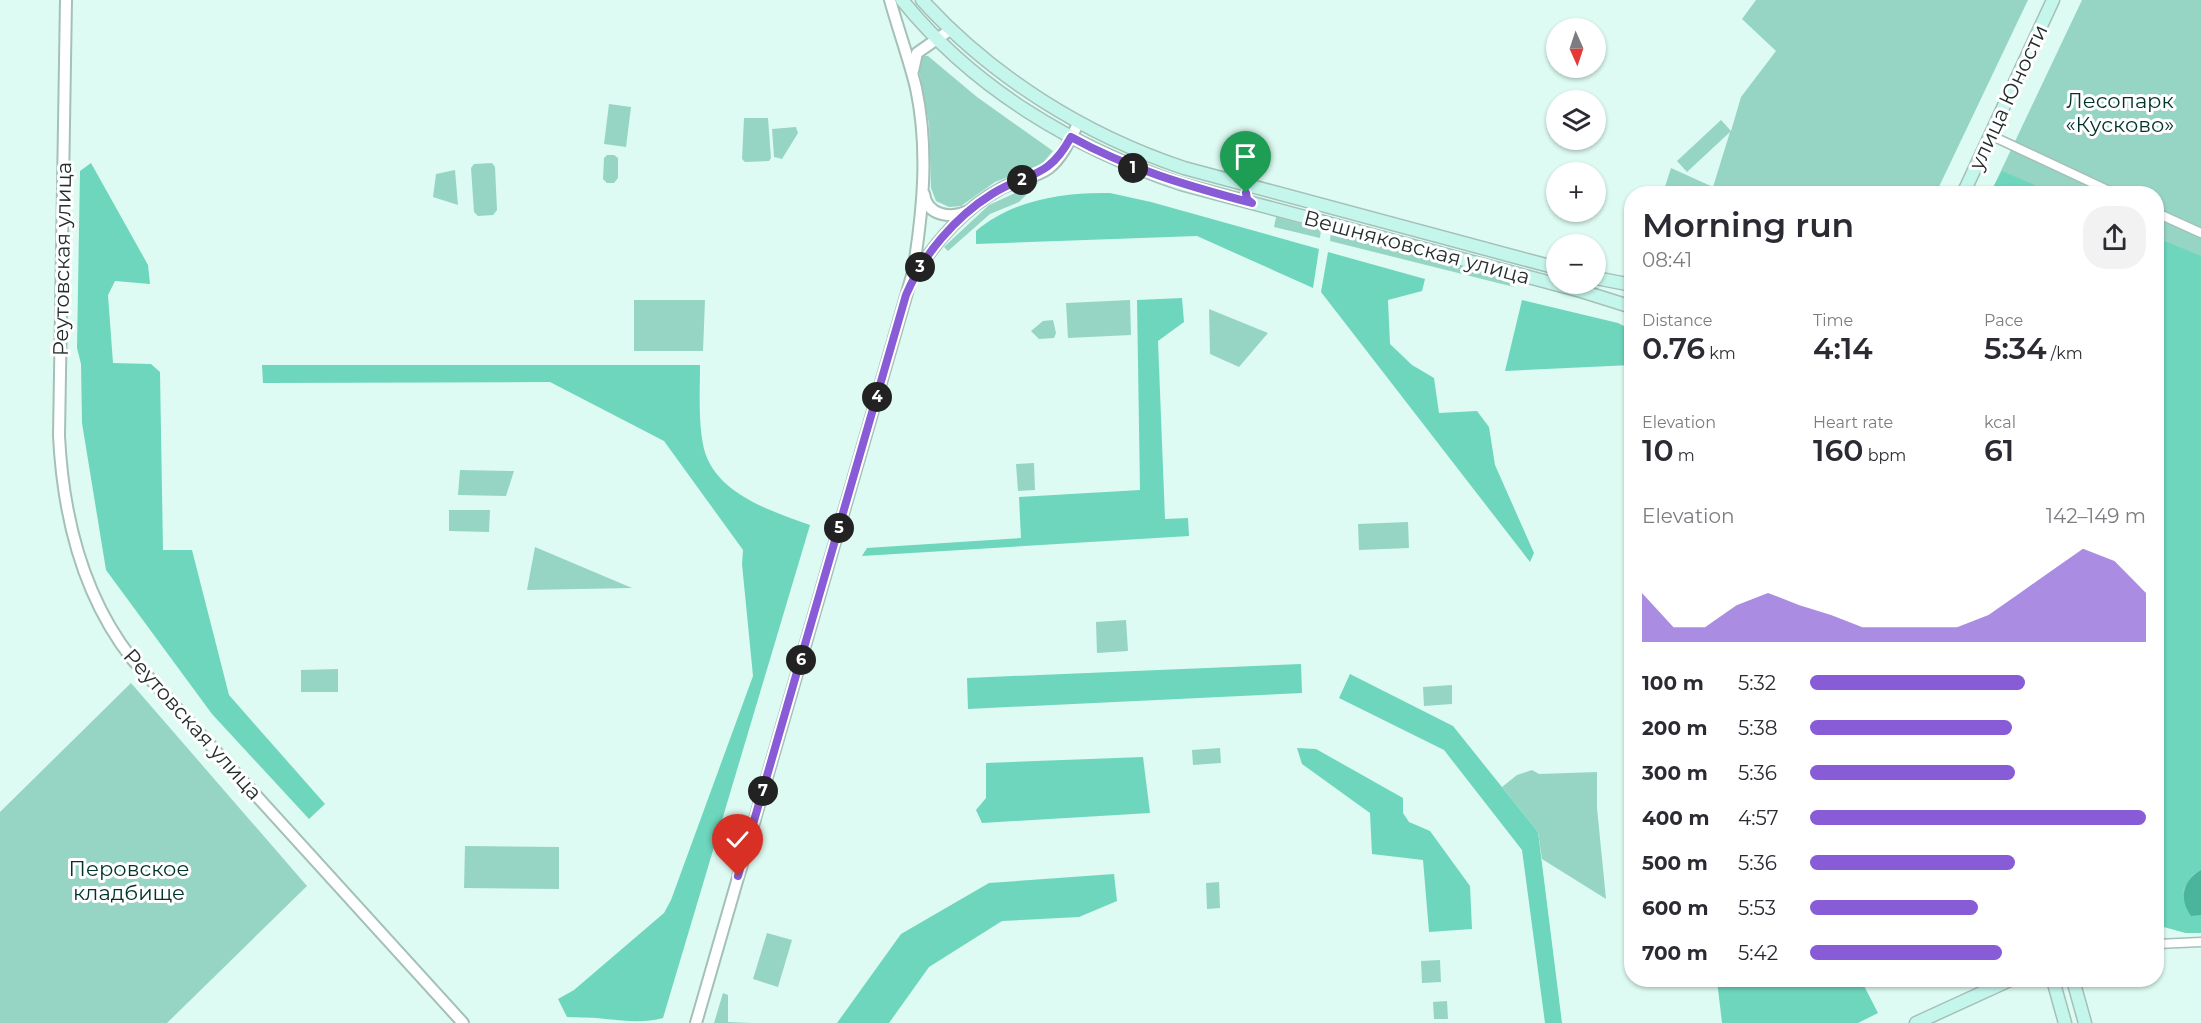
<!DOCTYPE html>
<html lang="en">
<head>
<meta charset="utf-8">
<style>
  body { margin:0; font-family:Montserrat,sans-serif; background:#f2f2f3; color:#2b2b33; height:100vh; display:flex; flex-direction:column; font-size:22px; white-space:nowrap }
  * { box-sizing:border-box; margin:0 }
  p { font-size:20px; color:#7c7c81 }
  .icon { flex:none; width:33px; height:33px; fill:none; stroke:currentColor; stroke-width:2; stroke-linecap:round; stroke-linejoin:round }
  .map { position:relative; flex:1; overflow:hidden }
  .sheet { position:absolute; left:1624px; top:186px; width:540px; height:801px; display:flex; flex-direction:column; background:#fff; border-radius:24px; box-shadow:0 2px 4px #0004 }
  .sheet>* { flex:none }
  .needle { width:39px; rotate:177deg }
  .buttons { position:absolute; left:1546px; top:18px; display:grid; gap:12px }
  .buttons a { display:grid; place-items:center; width:60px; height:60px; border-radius:50%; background:#fff; box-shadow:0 2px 4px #0004; font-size:30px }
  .pin { position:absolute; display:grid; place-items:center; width:51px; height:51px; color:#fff; margin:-62px -26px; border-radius:50% 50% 50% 0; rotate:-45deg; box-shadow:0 0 6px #0007 }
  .pin .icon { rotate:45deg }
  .km { position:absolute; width:30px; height:30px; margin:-15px; border-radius:50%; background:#222; color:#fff; font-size:16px; line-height:30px; text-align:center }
  .round { display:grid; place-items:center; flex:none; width:63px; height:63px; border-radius:24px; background:#f2f2f3 }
  .headline { display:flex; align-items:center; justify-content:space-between; height:102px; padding:0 18px }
  h1 { font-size:33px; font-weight:600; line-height:45px }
  .stats { display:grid; grid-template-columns:repeat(3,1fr); gap:9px; height:102px; padding:6px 18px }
  .stats div { display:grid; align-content:center }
  .stats b { font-size:30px; font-weight:600 }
  .stats small { font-size:16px; font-weight:400 }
  .stats p { font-size:16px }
  .chart { height:168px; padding:12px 18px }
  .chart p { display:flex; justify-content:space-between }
  .chart svg { width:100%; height:108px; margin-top:6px; fill:#875cd6; opacity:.7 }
  ul { padding:0 18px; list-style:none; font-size:20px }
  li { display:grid; grid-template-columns:96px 72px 1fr; align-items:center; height:45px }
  li i { height:15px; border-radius:8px; background:#875cd6 }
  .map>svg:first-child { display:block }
</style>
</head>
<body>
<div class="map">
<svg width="2201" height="1023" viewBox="0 0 2201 1023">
  <rect width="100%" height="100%" fill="#ddfbf2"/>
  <path fill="#96d5c4" d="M 1756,0 L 2028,0 L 1936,193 L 1663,193 L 1671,168 L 1713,187 L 1730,132 L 1687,172 L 1677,161 L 1721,120 L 1731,131 L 1741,97 L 1776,51 L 1742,19 Z
    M 2082,0 L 2201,0 L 2201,933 L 2186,933 L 2157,925 L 2157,194 L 1990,194 Z
    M 923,56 L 928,56 L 977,97 L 1053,151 L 1042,164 L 995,182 L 961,206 L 949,207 L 936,201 L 931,188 L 929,124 L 918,65 Z
    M 609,104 L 631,107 L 626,147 L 604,144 Z
    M 744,118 L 768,118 L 771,158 L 769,161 L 745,162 L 742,159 Z
    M 796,127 L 798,133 L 782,159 L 774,157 L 772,129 Z
    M 607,155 L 614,155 L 618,158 L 618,178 L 614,183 L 607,183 L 603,179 L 604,158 Z
    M 492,163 L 495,167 L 497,210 L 493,215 L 478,216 L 474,212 L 471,168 L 474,164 Z
    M 455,170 L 458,205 L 433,197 L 436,174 Z
    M 1039,182 L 1019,202 L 990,214 L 948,251 L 944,247 L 989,205 Z
    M 1276,217 L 1321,229 L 1320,238 L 1274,227 Z
    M 1331,231 L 1515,280 L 1514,287 L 1330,241 Z
    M 634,300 L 705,300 L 703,351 L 634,351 Z
    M 1130,300 L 1131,335 L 1068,338 L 1066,303 Z
    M 1209,309 L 1268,333 L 1239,367 L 1210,354 Z
    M 1053,320 L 1056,333 L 1054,338 L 1039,339 L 1031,331 L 1043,321 Z
    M 1034,463 L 1035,490 L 1018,491 L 1016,464 Z
    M 460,470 L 514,471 L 506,496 L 458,495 Z
    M 449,510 L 490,510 L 489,532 L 449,531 Z
    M 1408,522 L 1409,548 L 1359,550 L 1358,524 Z
    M 535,547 L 632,588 L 527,590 Z
    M 1126,620 L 1128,651 L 1097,653 L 1096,622 Z
    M 338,669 L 338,692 L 301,692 L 301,670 Z
    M 131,683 L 307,886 L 167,1023 L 0,1023 L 0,812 Z
    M 1452,685 L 1452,704 L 1424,706 L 1423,687 Z
    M 1220,748 L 1221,763 L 1193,765 L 1192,750 Z
    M 1532,770 L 1539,774 L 1597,772 L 1597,808 L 1606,899 L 1542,859 L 1538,832 L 1502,787 L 1517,775 Z
    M 465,846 L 559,847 L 559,889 L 464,888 Z
    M 1219,882 L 1220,908 L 1207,909 L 1206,883 Z
    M 767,933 L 792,940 L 778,987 L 753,979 Z
    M 1440,960 L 1441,982 L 1422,983 L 1421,961 Z
    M 723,993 L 728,995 L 728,1022 L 751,1023 L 714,1023 Z
    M 1447,1001 L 1448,1019 L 1434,1019 L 1433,1002 Z"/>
  <path fill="#6ed6bd" d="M 91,163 L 148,265 L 150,284 L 115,281 L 108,295 L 113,363 L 151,364 L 160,372 L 163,550 L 192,550 L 229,695 L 325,804 L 309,819 L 212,714 L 106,570 L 82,423 L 81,364 L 77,348 L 80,171 Z
    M 2002,171 L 2053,193 L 1990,193 Z
    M 1110,193 L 1151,202 L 1319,249 L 1313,288 L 1197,236 L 976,244 L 976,231 C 1013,200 1062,192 1110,193 Z
    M 2157,238 L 2201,256 L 2201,870 L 2192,875 L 2183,890 L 2191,916 L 2201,915 L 2201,933 L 2186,933 L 2157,925 Z
    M 1328,252 L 1425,279 L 1422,291 L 1388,300 L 1390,344 L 1412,365 L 1434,378 L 1439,413 L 1477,411 L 1489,427 L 1495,465 L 1534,553 L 1530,562 L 1321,292 Z
    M 1182,298 L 1184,322 L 1158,341 L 1165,519 L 1188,518 L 1189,536 L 862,556 L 867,548 L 1021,538 L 1019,497 L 1140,490 L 1137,300 Z
    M 1522,300 L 1618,323 L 1632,330 L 1632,365 L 1505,371 Z
    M 700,365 C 700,392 698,423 704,449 C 716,494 771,511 810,525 L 663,1018 C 645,1023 626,1021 606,1019 C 593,1017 579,1018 567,1017 L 558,999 L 574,990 L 664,913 L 671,900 L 753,676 L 742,564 L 743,550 L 664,441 L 550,382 L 263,383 L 262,365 Z
    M 1301,664 L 1302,693 L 968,709 L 967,678 Z
    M 1350,674 L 1453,726 L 1538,832 L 1562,1023 L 1545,1023 L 1522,850 L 1444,750 L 1339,698 Z
    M 1297,748 L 1316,749 L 1403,798 L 1403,813 L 1409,822 L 1430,831 L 1470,886 L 1472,929 L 1429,932 L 1423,860 L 1372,854 L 1370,813 L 1302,764 Z
    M 1143,757 L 1150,813 L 982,823 L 976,810 L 986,798 L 986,763 Z
    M 1114,874 L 1117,901 L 1079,917 L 1002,921 L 929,967 L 889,1023 L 837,1023 L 901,934 L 989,883 Z
    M 1717,980 L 1861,980 L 1878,1013 L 1858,1023 L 1722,1023 Z"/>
  <path fill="#4ab49d" d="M 2201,870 L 2201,915 L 2191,916 C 2179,899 2182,881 2201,870 Z"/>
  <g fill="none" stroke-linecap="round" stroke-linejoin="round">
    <defs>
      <path id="minor" d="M 1990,135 L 2116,194
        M 2157,213 L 2201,233
        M 2157,944 L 2201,942"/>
      <path id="tertiary" d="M 66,0 L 59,436 C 63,516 82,595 132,659 L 463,1023
        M 913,71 L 917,53 L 950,30
        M 924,194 C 927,216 951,219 968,211
        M 915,276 C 934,242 967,206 1002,188 C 1017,180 1036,178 1049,168 C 1063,157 1071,137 1079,122
        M 696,1023 L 913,272 C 923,211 929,149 916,88 C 909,59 898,29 890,0"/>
      <path id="secondary" d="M 902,0 C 974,89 1074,148 1181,184 L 1581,291 L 1632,307
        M 922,0 C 992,77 1085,135 1184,168 L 1557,268
        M 1963,194 L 2053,0
        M 1596,278 L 1632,285
        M 2053,980 L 2065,1023
        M 2073,980 L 2085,1023
        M 1916,1023 L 2010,980"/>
    </defs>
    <use href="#minor" stroke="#a4c0b8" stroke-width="11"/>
    <use href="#tertiary" stroke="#a4c0b8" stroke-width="14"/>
    <use href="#secondary" stroke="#a4c0b8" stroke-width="15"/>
    <use href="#minor" stroke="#fff" stroke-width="8"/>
    <use href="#tertiary" stroke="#fff" stroke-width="10"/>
    <use href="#secondary" stroke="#c4f6ec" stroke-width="12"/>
  </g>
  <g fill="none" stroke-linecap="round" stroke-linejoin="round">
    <defs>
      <path id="route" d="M 738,876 L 906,295 C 923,255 955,217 992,194 C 1028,171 1047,181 1071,137 C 1129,169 1188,186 1252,203 L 1247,199 L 1246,193"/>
    </defs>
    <use href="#route" stroke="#fff" stroke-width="12"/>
    <use href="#route" stroke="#875cd6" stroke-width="8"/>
  </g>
  <g text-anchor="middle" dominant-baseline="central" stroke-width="6" stroke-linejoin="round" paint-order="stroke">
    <g font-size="21" fill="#242f2c" stroke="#fff">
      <text transform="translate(2008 97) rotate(-65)">улица Юности</text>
      <text transform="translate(1417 247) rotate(15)">Вешняковская улица</text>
      <text transform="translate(62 259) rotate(-89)">Реутовская улица</text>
      <text transform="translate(193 724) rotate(48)">Реутовская улица</text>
    </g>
    <g font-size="21" fill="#003329" stroke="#fff">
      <text x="2120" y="100">Лесопарк<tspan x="2120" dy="24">«Кусково»</tspan></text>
      <text x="129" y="868">Перовское<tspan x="129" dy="24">кладбище</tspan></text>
    </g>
  </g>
</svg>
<div class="buttons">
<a><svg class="needle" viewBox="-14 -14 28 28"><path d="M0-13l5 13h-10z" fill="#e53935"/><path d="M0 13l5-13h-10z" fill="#7c7c81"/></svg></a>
<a><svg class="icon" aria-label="layers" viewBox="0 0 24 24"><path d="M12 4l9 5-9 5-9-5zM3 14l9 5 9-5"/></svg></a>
<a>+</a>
<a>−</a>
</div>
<div class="pin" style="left:1246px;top:193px;background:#1e9e55"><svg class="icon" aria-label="arrive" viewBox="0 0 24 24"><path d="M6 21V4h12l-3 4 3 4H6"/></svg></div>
<div class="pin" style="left:738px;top:876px;background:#d93025"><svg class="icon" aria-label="check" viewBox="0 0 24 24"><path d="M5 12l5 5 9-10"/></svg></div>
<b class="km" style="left:1133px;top:168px">1</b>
<b class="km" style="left:1022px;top:180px">2</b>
<b class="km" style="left:920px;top:267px">3</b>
<b class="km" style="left:877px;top:397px">4</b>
<b class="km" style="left:839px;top:528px">5</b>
<b class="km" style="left:801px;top:660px">6</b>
<b class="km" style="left:763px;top:791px">7</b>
<section class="sheet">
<div class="headline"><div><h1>Morning run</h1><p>08:41</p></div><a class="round"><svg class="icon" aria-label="share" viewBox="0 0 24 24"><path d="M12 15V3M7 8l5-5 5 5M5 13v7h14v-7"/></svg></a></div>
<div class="stats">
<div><p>Distance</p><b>0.76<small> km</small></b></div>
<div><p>Time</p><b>4:14</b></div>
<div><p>Pace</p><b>5:34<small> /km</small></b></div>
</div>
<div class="stats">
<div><p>Elevation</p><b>10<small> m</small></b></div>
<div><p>Heart rate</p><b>160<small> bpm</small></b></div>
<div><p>kcal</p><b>61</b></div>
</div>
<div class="chart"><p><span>Elevation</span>142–149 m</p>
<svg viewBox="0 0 160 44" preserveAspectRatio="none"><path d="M0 44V24L10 38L20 38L30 29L40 24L50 29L60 33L70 38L80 38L90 38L100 38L110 33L120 24L130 15L140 6L150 11L160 24V44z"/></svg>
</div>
<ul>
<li><b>100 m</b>5:32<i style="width:64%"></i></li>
<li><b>200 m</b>5:38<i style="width:60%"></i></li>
<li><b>300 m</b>5:36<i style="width:61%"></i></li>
<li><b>400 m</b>4:57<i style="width:100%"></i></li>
<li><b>500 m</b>5:36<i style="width:61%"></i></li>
<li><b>600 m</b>5:53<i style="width:50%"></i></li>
<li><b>700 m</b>5:42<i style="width:57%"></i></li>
</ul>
</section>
</div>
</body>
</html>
